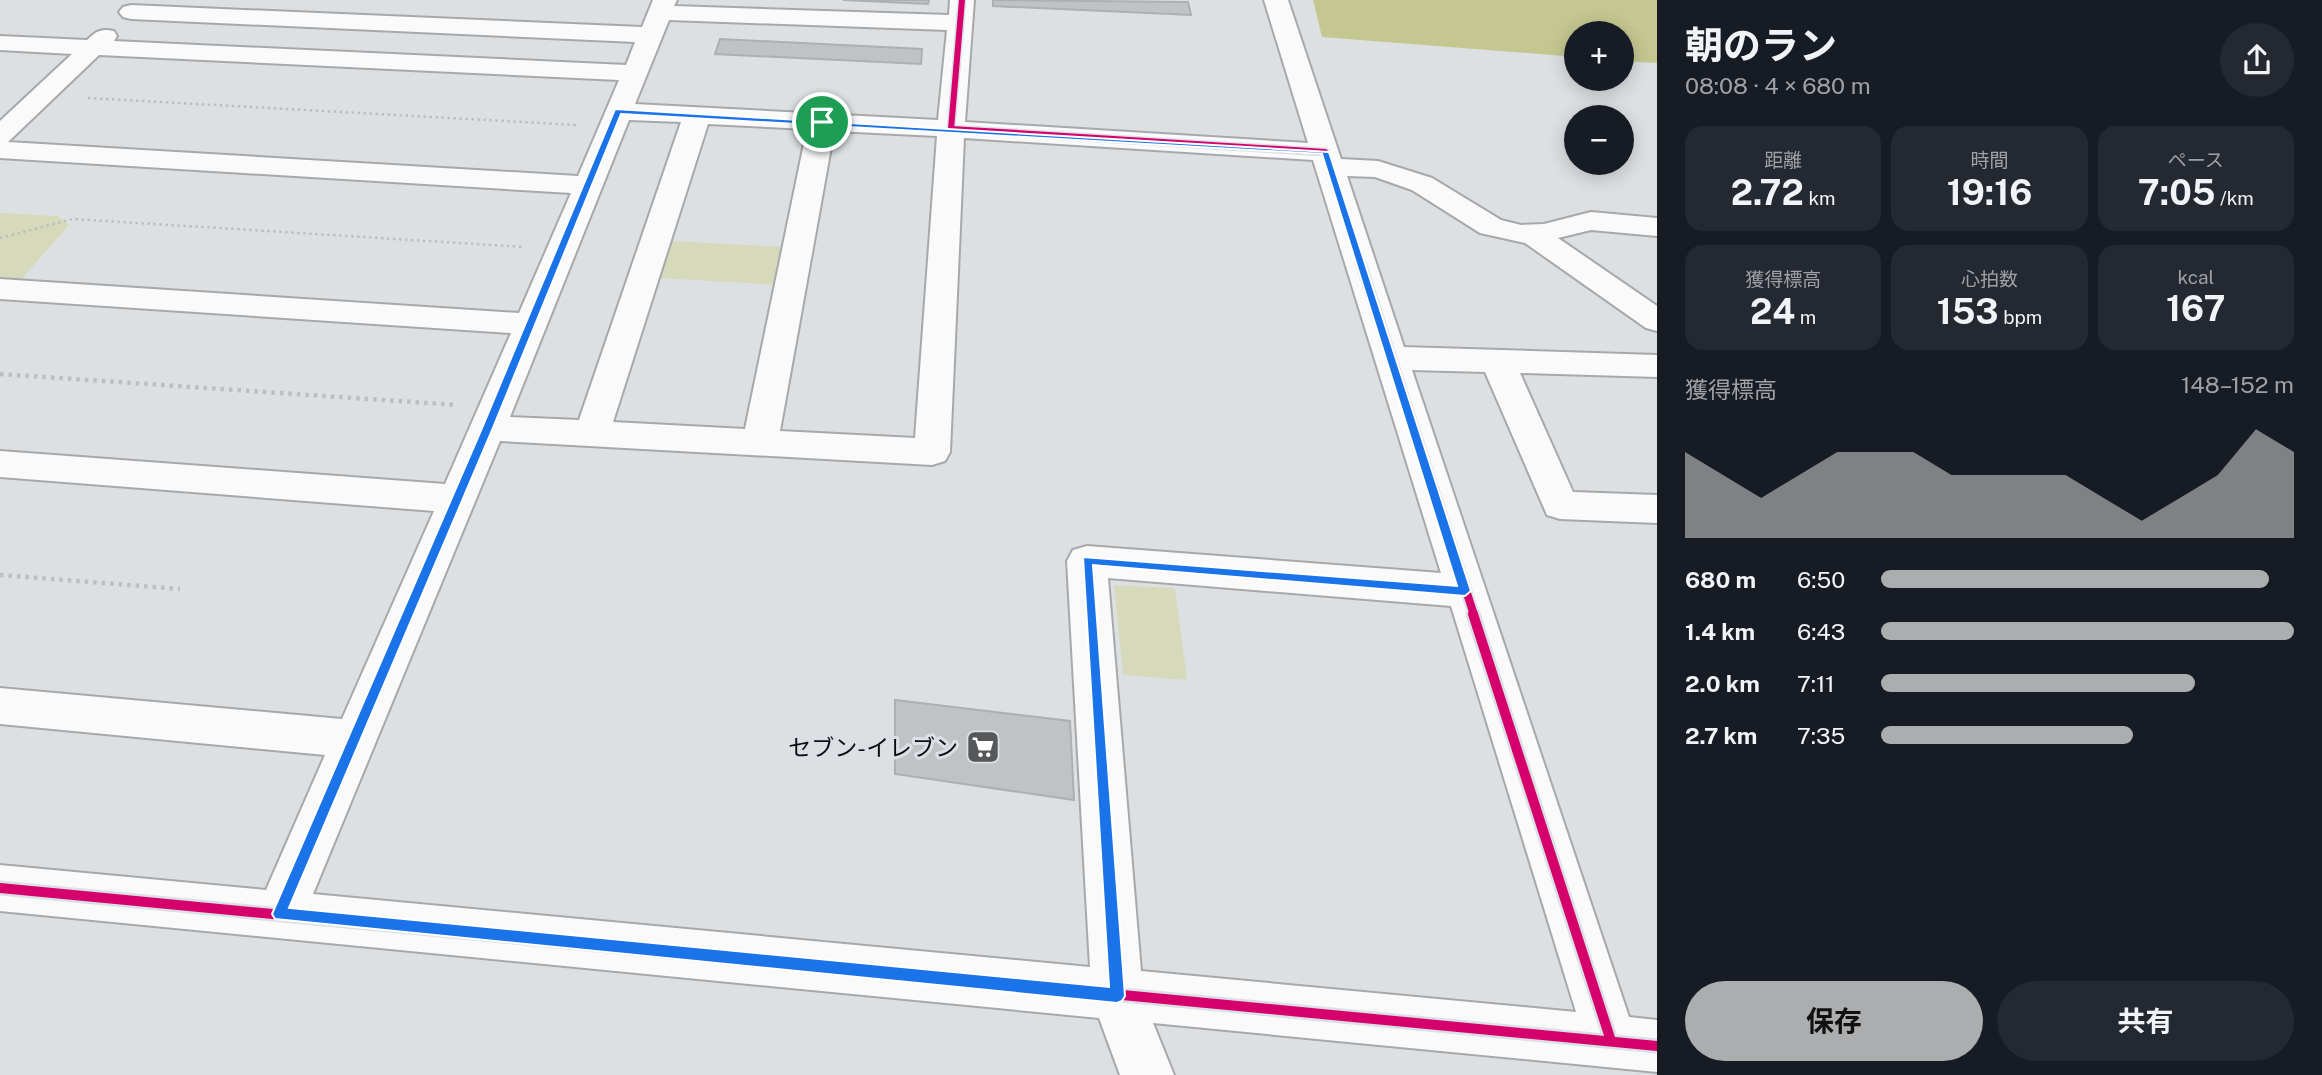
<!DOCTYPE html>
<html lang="ja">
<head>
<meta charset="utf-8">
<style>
  body { margin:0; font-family:"Public Sans","Noto Sans JP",sans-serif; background:#242831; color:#f1f3f6; height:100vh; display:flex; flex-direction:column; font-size:26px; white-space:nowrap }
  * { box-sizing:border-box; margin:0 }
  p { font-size:23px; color:#9ea1a6 }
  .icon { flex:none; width:38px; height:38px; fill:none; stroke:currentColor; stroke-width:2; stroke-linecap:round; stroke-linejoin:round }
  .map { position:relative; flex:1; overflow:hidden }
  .sheet { display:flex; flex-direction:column; background:#171b24; width:665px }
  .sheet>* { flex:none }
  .tools { position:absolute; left:1564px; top:21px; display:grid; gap:14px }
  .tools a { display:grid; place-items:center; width:70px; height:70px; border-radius:50%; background:#171b24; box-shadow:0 4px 18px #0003; font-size:35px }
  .pin { position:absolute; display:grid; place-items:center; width:60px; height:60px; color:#fff; margin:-30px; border:4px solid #fff; border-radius:50%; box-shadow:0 2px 7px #0007 }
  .round { display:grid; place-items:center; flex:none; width:74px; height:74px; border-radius:37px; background:#242831 }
  .headline { display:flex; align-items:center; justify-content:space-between; height:119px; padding:0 28px }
  h1 { font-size:38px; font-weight:700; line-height:52px }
  .stats { display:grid; grid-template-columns:repeat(3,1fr); gap:10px; height:119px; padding:7px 28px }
  .stats div { display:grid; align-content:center; border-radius:18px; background:#242831; text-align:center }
  .stats b { font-size:35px; font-weight:700 }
  .stats small { font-size:19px; font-weight:400 }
  .stats p { font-size:19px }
  .chart { height:196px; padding:14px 28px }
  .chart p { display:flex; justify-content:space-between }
  .chart svg { width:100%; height:126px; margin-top:7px; fill:#abadaf; opacity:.7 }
  .cta { display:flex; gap:14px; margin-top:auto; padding:14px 28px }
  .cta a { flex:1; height:80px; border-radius:42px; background:#abadaf; color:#111; font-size:28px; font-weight:700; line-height:80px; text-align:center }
  .cta a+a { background:#242831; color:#f1f3f6 }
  ul { padding:0 28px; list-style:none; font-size:23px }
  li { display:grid; grid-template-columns:112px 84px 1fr; align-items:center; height:52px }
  li i { height:18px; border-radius:9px; background:#abadaf }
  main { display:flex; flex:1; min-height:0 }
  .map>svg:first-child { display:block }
</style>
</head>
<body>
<main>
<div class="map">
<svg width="1657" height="1075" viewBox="0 0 1657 1075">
  <rect width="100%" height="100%" fill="#dde0e2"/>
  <path fill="#d6d9ba" d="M 0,213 L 58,216 L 69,225 L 17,284 L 0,283 Z
    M 671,241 L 786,247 L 779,285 L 660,278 Z
    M 1114,585 L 1175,588 L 1187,680 L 1123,675 Z"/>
  <path fill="#c4c790" d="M 1313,0 L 1657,0 L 1657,63 L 1622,61 L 1622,33 L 1577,33 L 1577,57 L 1322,37 Z"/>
  <path fill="#c0c3c5" stroke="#adafb1" stroke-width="2" d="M 843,0 L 929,0 L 928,4 Z
    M 993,0 L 1188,2 L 1191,15 L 993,6 Z
    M 720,39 L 922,49 L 921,64 L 715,54 Z
    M 895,700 L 1070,721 L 1074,800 L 895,774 Z"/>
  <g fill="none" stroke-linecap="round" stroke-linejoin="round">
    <defs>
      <path id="minor" d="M 653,0 L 677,0 L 674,6 L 949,15 L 950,0 L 974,0 L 965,122 L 1308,143 L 1264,0 L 1288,0 L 1341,159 L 1378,161 L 1432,178 L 1501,220 L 1521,225 L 1544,224 L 1591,212 L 1657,218 L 1657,236 L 1591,230 L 1558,238 L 1657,306 L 1657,331 L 1646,328 L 1525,243 L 1480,233 L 1412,190 L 1375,177 L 1347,176 L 1404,347 L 1657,355 L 1657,377 L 1520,373 L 1573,492 L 1657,495 L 1657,523 L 1560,519 L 1547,515 L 1485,372 L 1412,370 L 1629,1017 L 1657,1020 L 1657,1072 L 1153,1023 L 1174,1075 L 1120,1075 L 1099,1018 L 0,911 L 0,865 L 266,890 L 325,755 L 0,724 L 0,688 L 342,719 L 434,511 L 0,477 L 0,451 L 445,484 L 511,333 L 0,299 L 0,279 L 519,313 L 571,193 L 0,158 L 0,121 L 72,54 L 0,50 L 0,36 L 87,40 C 96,31 101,28 114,31 L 117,36 L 114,41 L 626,65 L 635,42 L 131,19 L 123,17 L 119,12 L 123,7 L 131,5 L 642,27 ZM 669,20 L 947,30 L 938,120 L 635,104 ZM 99,55 L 619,80 L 578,176 L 8,142 ZM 629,120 L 681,122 L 579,420 L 510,417 ZM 708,124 L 807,129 L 745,429 L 613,422 ZM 834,131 L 937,136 L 915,438 L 780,431 ZM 964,138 L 1313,160 L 1441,573 L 1087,546 L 1073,550 L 1067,561 L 1090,967 L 313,894 L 500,441 L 932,465 L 945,461 L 950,452 ZM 1108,578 L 1451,606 L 1576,1012 L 1141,971 Z"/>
    </defs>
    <use href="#minor" stroke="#a7a8aa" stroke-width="4"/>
    <path stroke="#bdbebf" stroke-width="2.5" stroke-dasharray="2.5 3.5" stroke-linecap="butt" d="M 88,98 L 576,125
      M 0,238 L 73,219 L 524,247"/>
    <path stroke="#bdbebf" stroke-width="4.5" stroke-dasharray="3.5 5" stroke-linecap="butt" d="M 0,374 L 457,405
      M 0,575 L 180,589"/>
    <use href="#minor" fill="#fafafb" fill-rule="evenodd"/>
    <defs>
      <path id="cycleway-far2" d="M 962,0 L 951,129 L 1325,152 L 1362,266"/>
      <path id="cycleway-far1" d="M 1361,264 L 1474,615"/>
      <path id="cycleway" d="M 1473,614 L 1611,1041
        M 0,888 L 1657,1046"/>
    </defs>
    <use href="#cycleway-far2" stroke="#dae0e5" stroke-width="9"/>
    <use href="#cycleway-far1" stroke="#dae0e5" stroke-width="12"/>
    <use href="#cycleway" stroke="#dae0e5" stroke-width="15"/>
    <use href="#cycleway-far2" stroke="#d6006c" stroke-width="6"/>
    <use href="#cycleway-far1" stroke="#d6006c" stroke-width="8"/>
    <use href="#cycleway" stroke="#d6006c" stroke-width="10"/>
  </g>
  <path fill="#1a73e8" stroke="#fff" stroke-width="2" fill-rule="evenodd" d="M 615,109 L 1329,152 L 1471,591 L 1465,596 L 1093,565 L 1125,996 L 1122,1001 L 1117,1003 L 275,919 L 272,914 L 482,428 ZM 621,114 L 1322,154 L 1457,586 L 1083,557 L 1109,987 L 289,908 L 493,428 Z"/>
  <defs>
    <symbol id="supermarket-square" viewBox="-11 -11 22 22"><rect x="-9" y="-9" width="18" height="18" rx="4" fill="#555759" stroke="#dae0e5"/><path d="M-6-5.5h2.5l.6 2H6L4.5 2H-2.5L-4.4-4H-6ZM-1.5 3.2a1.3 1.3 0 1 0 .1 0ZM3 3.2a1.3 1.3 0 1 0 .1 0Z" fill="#fff"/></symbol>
  </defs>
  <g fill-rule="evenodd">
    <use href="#supermarket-square" x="964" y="728" width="38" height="38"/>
  </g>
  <g text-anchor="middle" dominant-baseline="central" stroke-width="6" stroke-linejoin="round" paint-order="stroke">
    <g font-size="23" fill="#0c0d0f" stroke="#dae0e5" text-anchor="end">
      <text x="958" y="747">セブン-イレブン</text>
    </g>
  </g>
</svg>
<div class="tools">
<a>+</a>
<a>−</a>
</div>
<div class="pin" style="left:822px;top:122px;background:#1e9e55"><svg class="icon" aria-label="arrive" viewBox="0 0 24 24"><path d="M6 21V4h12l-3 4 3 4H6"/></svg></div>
</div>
<section class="sheet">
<div class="headline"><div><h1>朝のラン</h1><p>08:08 · 4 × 680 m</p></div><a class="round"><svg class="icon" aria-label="share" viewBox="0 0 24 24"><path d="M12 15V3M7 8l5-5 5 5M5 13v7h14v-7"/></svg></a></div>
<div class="stats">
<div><p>距離</p><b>2.72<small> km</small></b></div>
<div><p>時間</p><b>19:16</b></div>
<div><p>ペース</p><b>7:05<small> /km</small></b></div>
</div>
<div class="stats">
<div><p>獲得標高</p><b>24<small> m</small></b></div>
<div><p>心拍数</p><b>153<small> bpm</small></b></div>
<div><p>kcal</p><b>167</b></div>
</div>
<div class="chart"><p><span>獲得標高</span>148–152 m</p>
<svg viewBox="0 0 160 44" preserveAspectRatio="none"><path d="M0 44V14L10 22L20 30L30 22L40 14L50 14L60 14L70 22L80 22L90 22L100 22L110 30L120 38L130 30L140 22L150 6L160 14V44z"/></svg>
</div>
<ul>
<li><b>680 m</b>6:50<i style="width:94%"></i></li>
<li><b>1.4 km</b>6:43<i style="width:100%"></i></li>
<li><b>2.0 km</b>7:11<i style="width:76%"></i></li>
<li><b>2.7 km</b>7:35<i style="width:61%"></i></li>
</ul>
<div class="cta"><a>保存</a><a>共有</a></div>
</section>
</main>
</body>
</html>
